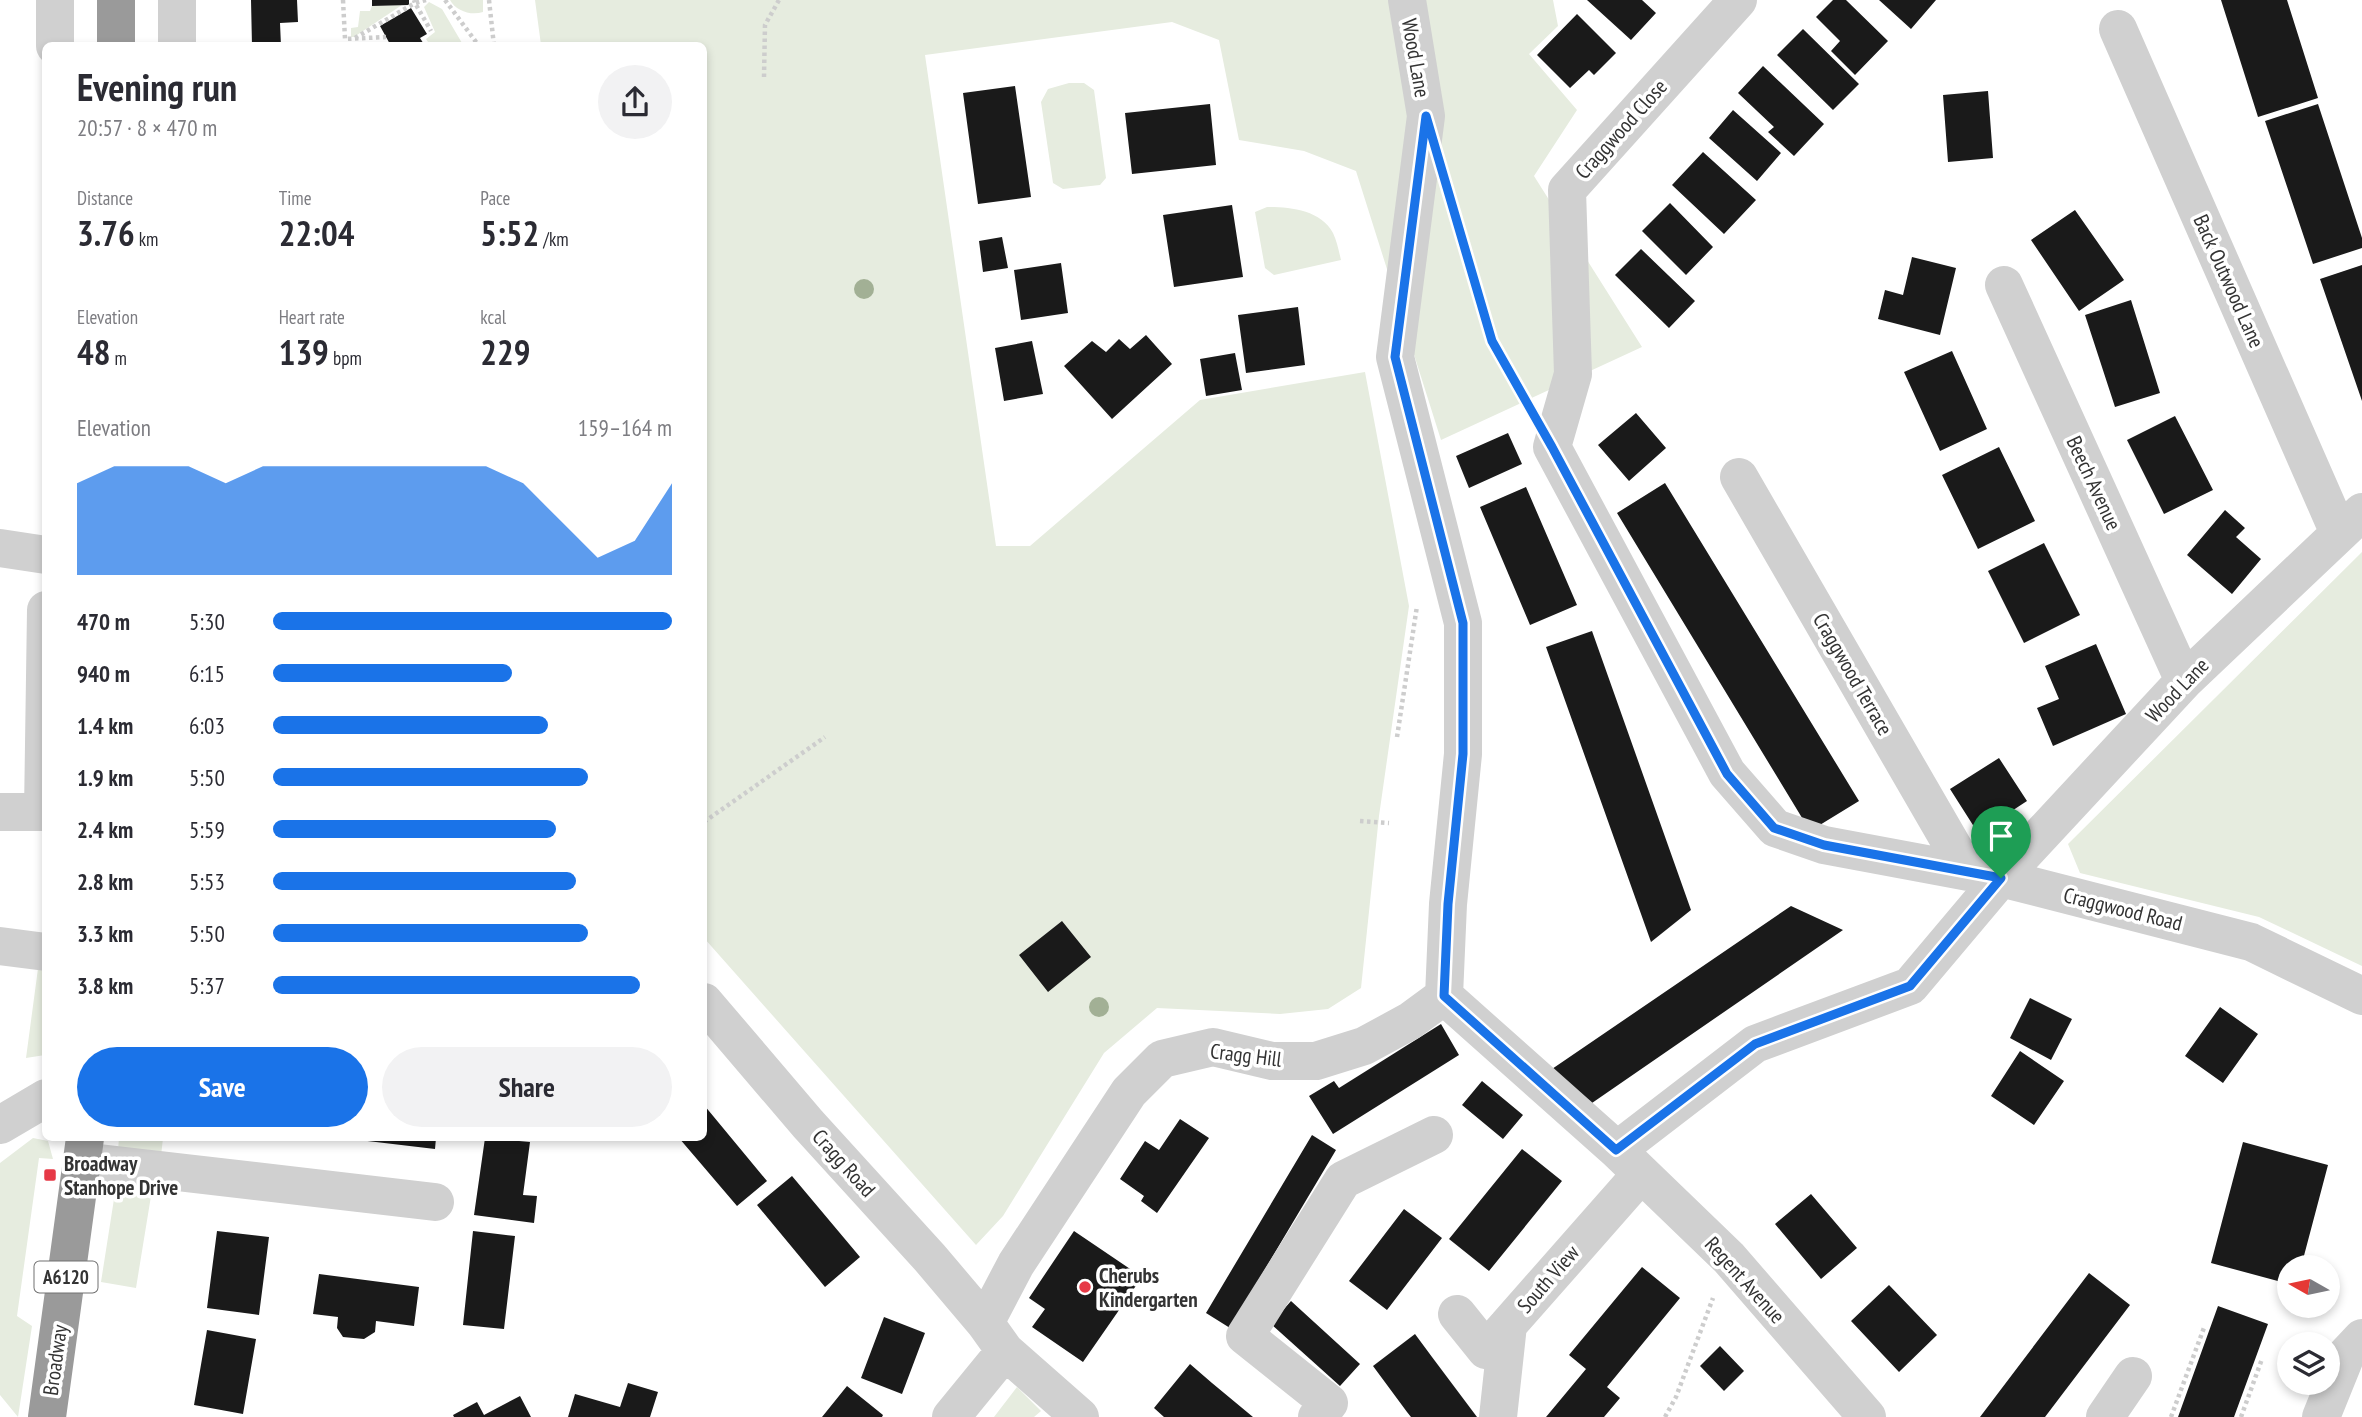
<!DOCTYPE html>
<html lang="en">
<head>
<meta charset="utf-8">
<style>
  body { margin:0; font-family:"PT Sans Narrow",sans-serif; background:#f2f2f3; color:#2b2b33; height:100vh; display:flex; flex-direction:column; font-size:26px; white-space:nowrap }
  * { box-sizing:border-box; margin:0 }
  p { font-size:23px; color:#7c7c81 }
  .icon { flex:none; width:38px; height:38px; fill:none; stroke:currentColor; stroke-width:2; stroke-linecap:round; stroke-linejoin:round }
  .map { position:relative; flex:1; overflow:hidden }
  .details { position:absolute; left:42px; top:42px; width:665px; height:1099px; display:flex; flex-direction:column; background:#fff; border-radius:10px; box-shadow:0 4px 10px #0003 }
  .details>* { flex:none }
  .needle { width:46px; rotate:279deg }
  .tools { position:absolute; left:2277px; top:1255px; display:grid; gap:14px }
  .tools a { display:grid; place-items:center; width:63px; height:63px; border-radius:50%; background:#fff; box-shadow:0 4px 10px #0003; font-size:35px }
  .pin { position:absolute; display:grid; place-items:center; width:60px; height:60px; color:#fff; margin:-72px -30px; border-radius:50% 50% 50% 0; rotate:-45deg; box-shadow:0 0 7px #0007 }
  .pin .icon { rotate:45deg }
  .round { display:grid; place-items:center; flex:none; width:74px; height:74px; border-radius:37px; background:#f2f2f3 }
  .headline { display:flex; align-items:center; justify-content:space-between; height:119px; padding:0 35px }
  h1 { font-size:38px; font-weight:800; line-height:52px }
  .stats { display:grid; grid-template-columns:repeat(3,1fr); gap:10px; height:119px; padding:7px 35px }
  .stats div { display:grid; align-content:center }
  .stats b { font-size:35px; font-weight:800 }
  .stats small { font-size:19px; font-weight:400 }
  .stats p { font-size:19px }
  .chart { height:196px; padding:14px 35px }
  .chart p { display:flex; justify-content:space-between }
  .chart svg { width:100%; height:126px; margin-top:7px; fill:#1a73e8; opacity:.7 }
  .button { display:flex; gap:14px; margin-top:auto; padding:14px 35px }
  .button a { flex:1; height:80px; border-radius:42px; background:#1a73e8; color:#fff; font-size:28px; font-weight:800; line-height:80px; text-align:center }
  .button a+a { background:#f2f2f3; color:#2b2b33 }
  ul { padding:0 35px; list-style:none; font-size:23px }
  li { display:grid; grid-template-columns:112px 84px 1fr; align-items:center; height:52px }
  li i { height:18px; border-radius:9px; background:#1a73e8 }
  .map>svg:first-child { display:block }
</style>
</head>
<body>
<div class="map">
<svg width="2362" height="1417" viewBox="0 0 2362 1417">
  <rect width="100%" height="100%" fill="#fff"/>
  <path fill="#e6ecdf" d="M 450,0 L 483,0 L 483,12 C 471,16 456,11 450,0 Z
    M 535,0 L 1553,0 L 1558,26 L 1529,54 L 1577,110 L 1534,176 L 1642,347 L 1441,440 L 1356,171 L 1304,151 L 1239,140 L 1219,40 L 1172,22 L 925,55 L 996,546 L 1030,546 L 1200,400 L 1365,372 L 1409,606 L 1379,816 L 1361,988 L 1328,1009 L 1280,1014 L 1157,1008 L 1104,1053 L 1003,1216 L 976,1245 L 704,938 L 704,46 L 541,45 Z
    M 429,2 L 442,9 L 462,43 L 457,45 L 430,45 L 426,39 L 435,32 L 424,7 Z
    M 402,5 L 354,37 L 351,37 L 351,28 L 358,27 L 360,11 L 370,11 L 372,6 Z
    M 1069,83 L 1084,83 L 1094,90 L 1106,178 L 1100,185 L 1063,189 L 1053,183 L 1041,102 L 1048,89 Z
    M 1267,207 C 1290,207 1321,210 1333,233 C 1337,241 1339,252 1341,260 L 1274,275 L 1265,268 L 1255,212 Z
    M 2362,552 L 2362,966 L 2259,917 L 2080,873 L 2068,844 Z
    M 39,961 L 45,962 L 45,1055 L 26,1058 Z
    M 33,1138 L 48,1141 L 53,1159 L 39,1158 L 17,1316 L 32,1326 L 18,1417 L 0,1395 L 0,1163 Z
    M 119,1138 L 163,1138 L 160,1165 L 118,1150 Z
    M 126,1193 L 151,1196 L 136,1288 L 101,1282 L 114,1199 Z
    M 1017,1387 L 1041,1411 L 1034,1417 L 994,1417 Z"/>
  <path fill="#1a1a1a" d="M 251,0 L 297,0 L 298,22 L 280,23 L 281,46 L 252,46 Z
    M 372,0 L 409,0 L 409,5 L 372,6 Z
    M 1587,0 L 1642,0 L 1656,13 L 1631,40 Z
    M 1833,0 L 1846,0 L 1888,41 L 1855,75 L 1831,51 L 1840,41 L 1816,17 Z
    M 1879,0 L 1936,0 L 1911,29 Z
    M 2221,0 L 2287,0 L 2318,98 L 2258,117 Z
    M 411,8 L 427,34 L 420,38 L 425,46 L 391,46 L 380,26 Z
    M 1577,14 L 1616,53 L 1594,75 L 1589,70 L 1570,88 L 1537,55 Z
    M 1803,29 L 1859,84 L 1833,110 L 1777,55 Z
    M 1763,66 L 1824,124 L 1794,156 L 1768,132 L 1774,127 L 1738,93 Z
    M 1015,86 L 1031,197 L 978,204 L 963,93 Z
    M 1988,91 L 1993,158 L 1948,162 L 1943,95 Z
    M 1210,104 L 1216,165 L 1132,174 L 1125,113 Z
    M 2318,104 L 2362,238 L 2362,248 L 2313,264 L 2265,121 Z
    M 1733,110 L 1781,153 L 1757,181 L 1709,138 Z
    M 1703,152 L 1756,200 L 1724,234 L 1672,185 Z
    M 1670,203 L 1713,247 L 1686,275 L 1642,231 Z
    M 1232,205 L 1243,277 L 1174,287 L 1163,215 Z
    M 2075,210 L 2124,280 L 2079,311 L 2031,240 Z
    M 1002,237 L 1008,268 L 983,272 L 979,241 Z
    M 1641,249 L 1695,301 L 1669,328 L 1615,275 Z
    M 1912,257 L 1956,268 L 1940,335 L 1878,319 L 1885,290 L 1903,295 Z
    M 1061,263 L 1068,313 L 1021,320 L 1014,270 Z
    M 2362,265 L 2362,401 L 2320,279 Z
    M 2131,300 L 2160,393 L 2115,407 L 2085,315 Z
    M 1298,307 L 1305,365 L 1246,373 L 1238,315 Z
    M 1146,335 L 1172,364 L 1112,419 L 1064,366 L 1092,341 L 1106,352 L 1119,339 L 1130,349 Z
    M 1032,341 L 1043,394 L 1004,401 L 995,348 Z
    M 1952,351 L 1987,429 L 1940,451 L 1904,372 Z
    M 1235,353 L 1242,390 L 1206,396 L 1200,359 Z
    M 1636,413 L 1666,448 L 1629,481 L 1598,445 Z
    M 2175,416 L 2213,490 L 2164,514 L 2127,440 Z
    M 1508,433 L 1522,464 L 1469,488 L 1456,456 Z
    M 1999,447 L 2035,521 L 1978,549 L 1942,475 Z
    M 1665,483 L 1859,801 L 1810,831 L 1617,513 Z
    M 1526,487 L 1577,605 L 1530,625 L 1480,507 Z
    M 2225,510 L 2245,528 L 2236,537 L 2261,559 L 2232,594 L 2187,555 Z
    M 2044,543 L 2080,615 L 2024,643 L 1988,571 Z
    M 1592,631 L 1691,910 L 1651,942 L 1546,647 Z
    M 2096,644 L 2126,714 L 2053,746 L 2037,708 L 2059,699 L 2045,666 Z
    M 1999,758 L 2027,801 L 1978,833 L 1950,789 Z
    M 1791,906 L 1843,930 L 1592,1103 L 1552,1069 Z
    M 1062,921 L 1091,957 L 1048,992 L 1019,955 Z
    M 2030,998 L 2072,1019 L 2051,1060 L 2010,1038 Z
    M 2220,1007 L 2258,1034 L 2223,1083 L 2185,1056 Z
    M 1441,1024 L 1459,1055 L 1333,1134 L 1309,1096 L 1334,1081 L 1339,1088 Z
    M 2020,1051 L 2064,1081 L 2034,1125 L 1991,1096 Z
    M 1482,1081 L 1523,1115 L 1503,1139 L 1462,1105 Z
    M 704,1105 L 767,1181 L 737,1206 L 679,1138 L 704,1138 Z
    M 1180,1119 L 1209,1138 L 1157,1213 L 1141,1201 L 1144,1196 L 1120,1179 L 1145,1141 L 1159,1150 Z
    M 1312,1135 L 1336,1150 L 1230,1328 L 1206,1313 Z
    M 359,1138 L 436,1138 L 435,1149 L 359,1140 Z
    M 485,1138 L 530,1142 L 523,1195 L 537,1196 L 534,1223 L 474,1215 Z
    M 2243,1142 L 2328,1165 L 2301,1267 L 2289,1267 L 2289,1284 L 2211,1263 Z
    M 1522,1149 L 1562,1181 L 1489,1271 L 1449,1239 Z
    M 792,1176 L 860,1257 L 825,1287 L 757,1205 Z
    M 1811,1194 L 1857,1248 L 1821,1279 L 1775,1224 Z
    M 1404,1209 L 1442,1238 L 1387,1310 L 1349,1281 Z
    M 217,1231 L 269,1237 L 259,1315 L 207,1308 Z
    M 473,1231 L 515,1236 L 504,1329 L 463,1325 Z
    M 1074,1231 L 1142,1277 L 1083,1362 L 1032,1327 L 1045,1309 L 1029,1298 Z
    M 1642,1267 L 1680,1298 L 1607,1387 L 1620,1398 L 1604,1417 L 1546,1417 L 1586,1369 L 1569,1355 Z
    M 2089,1273 L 2130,1305 L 2045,1417 L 1980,1417 Z
    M 319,1274 L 419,1287 L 414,1326 L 376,1321 L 375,1332 L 364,1339 L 343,1337 L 337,1328 L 338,1317 L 313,1314 Z
    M 1889,1285 L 1937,1335 L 1899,1372 L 1851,1321 Z
    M 1291,1301 L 1360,1364 L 1340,1386 L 1271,1324 Z
    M 2218,1306 L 2268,1324 L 2234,1417 L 2178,1417 Z
    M 884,1317 L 925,1333 L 902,1394 L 861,1378 Z
    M 207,1330 L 256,1339 L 243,1414 L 194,1405 Z
    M 1415,1334 L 1432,1357 L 1477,1417 L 1411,1417 L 1407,1412 L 1373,1366 Z
    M 1720,1346 L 1744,1371 L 1724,1391 L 1700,1366 Z
    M 1190,1364 L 1212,1383 L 1253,1417 L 1164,1417 L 1154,1408 Z
    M 628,1383 L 658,1392 L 650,1417 L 568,1417 L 575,1394 L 620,1407 Z
    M 847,1386 L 883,1415 L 882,1417 L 822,1417 Z
    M 520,1396 L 531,1417 L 454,1417 L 453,1415 L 477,1402 L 484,1415 Z"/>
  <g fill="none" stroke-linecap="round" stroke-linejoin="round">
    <path stroke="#cdcdcd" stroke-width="4.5" stroke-dasharray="3.5 3.5" stroke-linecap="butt" d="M 343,0 L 345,39 L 386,37
      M 426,0 L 415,3 L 431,31
      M 445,0 L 479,46
      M 489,0 L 494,46
      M 355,38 L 415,3 L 414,0
      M 764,77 L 765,25 L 779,0
      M 1454,210 L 1492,341 L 1525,401
      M 1397,737 L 1417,606
      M 1360,821 L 1389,823
      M 704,822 L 825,737
      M 1665,1417 L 1676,1397 L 1713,1298
      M 2171,1417 L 2205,1325
      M 2241,1417 L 2262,1359"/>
    <path stroke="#d0d0d0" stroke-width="38" d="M 55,0 L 55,46
      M 177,0 L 177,46
      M 1407,0 L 1426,116 L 1395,357 L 1463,623 L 1463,754 L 1448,904 L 1444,996
      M 1738,0 L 1567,190 L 1573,374 L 1552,447 L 1727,773 L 1775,828 L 1824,845 L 2001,878 L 2251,942 L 2362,996
      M 2118,29 L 2339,533
      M 2004,285 L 2184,681
      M 1739,477 L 1967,871
      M 0,548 L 46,555
      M 0,812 L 43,812 L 46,610
      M 0,946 L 46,952
      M 704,1002 L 808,1124 L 930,1258 L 985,1323 L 1005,1351 L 1080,1417
      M 0,1125 L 46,1098
      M 1617,1150 L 1755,1044 L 1910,986 L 2001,878 L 2184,681 L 2362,512
      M 82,1161 L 435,1202
      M 1457,1314 L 1486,1350 L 1641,1174
      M 985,1323 L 1016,1264 L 1129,1092 L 1162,1059 L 1213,1047 L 1272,1061 L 1316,1061 L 1364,1046 L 1410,1021 L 1444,996 L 1617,1150 L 1729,1258 L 1867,1417
      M 951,1417 L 1005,1351
      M 1317,1417 L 1329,1403 L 1245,1336 L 1343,1180 L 1434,1135
      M 1498,1417 L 1508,1325
      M 2105,1417 L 2133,1376
      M 2321,1417 L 2346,1355 L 2362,1338"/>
    <path stroke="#9a9a9a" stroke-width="38" d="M 116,0 L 116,46
      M 47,1417 L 85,1138"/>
  </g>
  <g fill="#a2b095">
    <circle cx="864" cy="289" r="10"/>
    <circle cx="1099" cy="1007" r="10"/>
  </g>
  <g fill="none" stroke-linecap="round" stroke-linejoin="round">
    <defs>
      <path id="route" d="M 1426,116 L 1492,341 L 1552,447 L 1727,774 L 1774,828 L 1824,845 L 2001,878 L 1910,986 L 1755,1044 L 1616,1150 L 1444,996 L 1448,904 L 1463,754 L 1463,623 L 1395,357 Z"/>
    </defs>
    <use href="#route" stroke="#fff" stroke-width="14"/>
    <use href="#route" stroke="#1a73e8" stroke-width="9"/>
  </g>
  <g fill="#e63946" stroke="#fff" stroke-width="2.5">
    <rect x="43" y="1168" width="14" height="14" rx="3.5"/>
    <circle cx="1085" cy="1287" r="7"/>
  </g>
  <g text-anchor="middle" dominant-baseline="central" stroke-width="7" stroke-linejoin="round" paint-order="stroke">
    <rect fill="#fff" stroke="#707070" stroke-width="2" x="34.5" y="1261.5" width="63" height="31" rx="5"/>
    <g font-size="19" font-weight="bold" fill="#333">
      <text x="66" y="1277">A6120</text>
    </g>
    <g font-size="21" fill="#333" stroke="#fff">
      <text transform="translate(1416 58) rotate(80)">Wood Lane</text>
      <text transform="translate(1621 129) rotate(-48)">Craggwood Close</text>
      <text transform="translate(2229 281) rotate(66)">Back Outwood Lane</text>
      <text transform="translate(2094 483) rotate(65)">Beech Avenue</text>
      <text transform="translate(1853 674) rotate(60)">Craggwood Terrace</text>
      <text transform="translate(2177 690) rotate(-46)">Wood Lane</text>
      <text transform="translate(2123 909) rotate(14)">Craggwood Road</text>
      <text transform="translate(1246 1055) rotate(7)">Cragg Hill</text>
      <text transform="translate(844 1163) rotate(48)">Cragg Road</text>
      <text transform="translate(1548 1279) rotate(-49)">South View</text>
      <text transform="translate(1745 1280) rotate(48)">Regent Avenue</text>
      <text transform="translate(55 1360) rotate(-82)">Broadway</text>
    </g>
    <g font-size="21" font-weight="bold" fill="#333" stroke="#fff" text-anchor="start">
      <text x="64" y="1163">Broadway<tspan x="64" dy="24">Stanhope Drive</tspan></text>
      <text x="1099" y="1275">Cherubs<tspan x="1099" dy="24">Kindergarten</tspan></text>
    </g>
  </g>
</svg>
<div class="tools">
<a><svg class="needle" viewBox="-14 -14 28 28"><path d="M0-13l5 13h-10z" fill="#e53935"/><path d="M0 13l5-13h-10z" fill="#7c7c81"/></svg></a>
<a><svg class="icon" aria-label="layers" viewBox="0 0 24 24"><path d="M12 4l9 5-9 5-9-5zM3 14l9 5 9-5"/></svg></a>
</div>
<div class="pin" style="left:2001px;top:878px;background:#1e9e55"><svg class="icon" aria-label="arrive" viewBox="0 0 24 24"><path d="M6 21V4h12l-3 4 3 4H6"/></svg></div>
<section class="details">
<div class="headline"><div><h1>Evening run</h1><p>20:57 · 8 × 470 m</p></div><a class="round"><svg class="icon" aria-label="share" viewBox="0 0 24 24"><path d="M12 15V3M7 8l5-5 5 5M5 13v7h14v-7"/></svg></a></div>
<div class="stats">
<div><p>Distance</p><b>3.76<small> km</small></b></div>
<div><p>Time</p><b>22:04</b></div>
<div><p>Pace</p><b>5:52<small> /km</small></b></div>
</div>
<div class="stats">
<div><p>Elevation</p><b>48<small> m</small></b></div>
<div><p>Heart rate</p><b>139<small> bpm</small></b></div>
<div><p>kcal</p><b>229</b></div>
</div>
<div class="chart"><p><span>Elevation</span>159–164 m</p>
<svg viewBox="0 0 160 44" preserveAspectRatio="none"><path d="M0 44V12L10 6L20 6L30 6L40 12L50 6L60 6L70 6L80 6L90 6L100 6L110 6L120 12L130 25L140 38L150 32L160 12V44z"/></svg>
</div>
<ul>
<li><b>470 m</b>5:30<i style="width:100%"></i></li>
<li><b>940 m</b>6:15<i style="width:60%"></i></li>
<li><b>1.4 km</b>6:03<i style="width:69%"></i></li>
<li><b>1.9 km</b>5:50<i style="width:79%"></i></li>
<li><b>2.4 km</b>5:59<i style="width:71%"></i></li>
<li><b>2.8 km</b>5:53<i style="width:76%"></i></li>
<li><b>3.3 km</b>5:50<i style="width:79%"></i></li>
<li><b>3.8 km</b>5:37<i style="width:92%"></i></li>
</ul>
<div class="button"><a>Save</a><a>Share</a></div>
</section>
</div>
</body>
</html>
